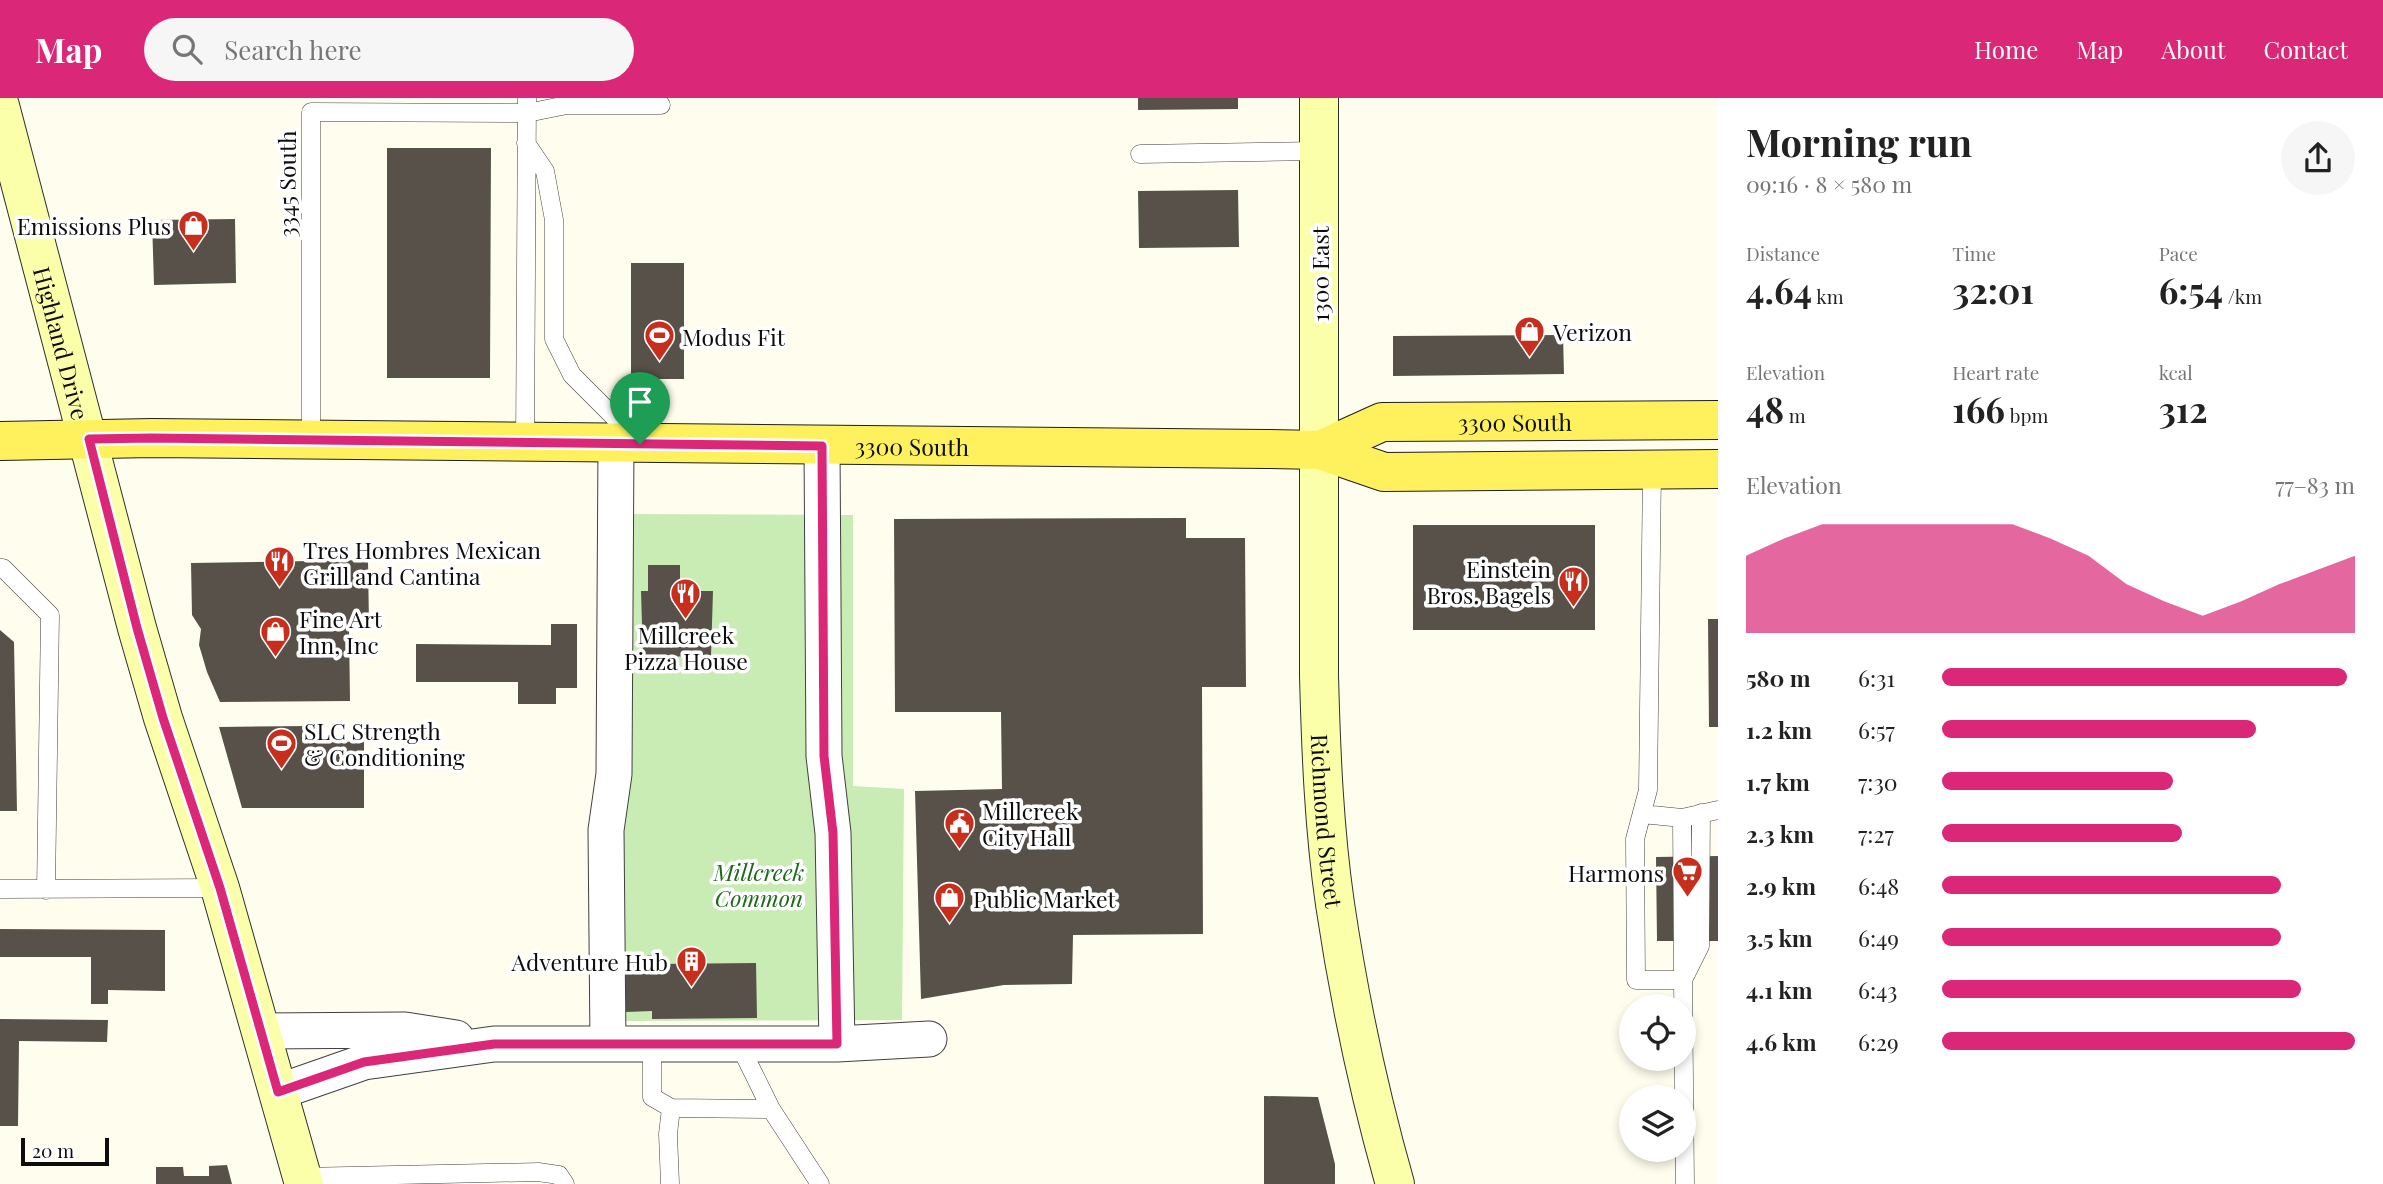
<!DOCTYPE html>
<html lang="en">
<head>
<meta charset="utf-8">
<style>
  body { margin:0; font-family:"Playfair Display",serif; background:#f6f6f6; color:#222; height:100vh; display:flex; flex-direction:column; font-size:26px; white-space:nowrap }
  * { box-sizing:border-box; margin:0 }
  p { font-size:23px; color:#767676 }
  .icon { flex:none; width:38px; height:38px; fill:none; stroke:currentColor; stroke-width:2; stroke-linecap:round; stroke-linejoin:round }
  .map { position:relative; flex:1; overflow:hidden }
  .drawer { display:flex; flex-direction:column; background:#fff; width:665px }
  .drawer>* { flex:none }
  .controls { position:absolute; left:1619px; top:896px; display:grid; gap:14px }
  .controls a { display:grid; place-items:center; width:77px; height:77px; border-radius:50%; background:#fff; box-shadow:0 4px 10px #0003; font-size:35px }
  .scale { position:absolute; left:21px; bottom:18px; width:88px; box-sizing:border-box; padding-left:7px; border:4px solid #0d0d0d; border-top:0; font-size:19px; line-height:24px; white-space:nowrap; color:#0d0d0d; -webkit-text-stroke:5px #fff; paint-order:stroke }
  .pin { position:absolute; display:grid; place-items:center; width:60px; height:60px; color:#fff; margin:-72px -30px; border-radius:50% 50% 50% 0; rotate:-45deg; box-shadow:0 0 7px #0007 }
  .pin .icon { rotate:45deg }
  .round { display:grid; place-items:center; flex:none; width:74px; height:74px; border-radius:37px; background:#f6f6f6 }
  .summary { display:flex; align-items:center; justify-content:space-between; height:119px; padding:0 28px }
  h1 { font-size:38px; font-weight:700; line-height:52px }
  .stats { display:grid; grid-template-columns:repeat(3,1fr); gap:10px; height:119px; padding:7px 28px }
  .stats div { display:grid; align-content:center }
  .stats b { font-size:35px; font-weight:700 }
  .stats small { font-size:19px; font-weight:400 }
  .stats p { font-size:19px }
  .chart { height:196px; padding:14px 28px }
  .chart p { display:flex; justify-content:space-between }
  .chart svg { width:100%; height:126px; margin-top:7px; fill:#db2777; opacity:.7 }
  ul { padding:0 28px; list-style:none; font-size:23px }
  li { display:grid; grid-template-columns:112px 84px 1fr; align-items:center; height:52px }
  li i { height:18px; border-radius:9px; background:#db2777 }
  header { display:flex; align-items:center; gap:42px; box-sizing:border-box; height:98px; padding:0 35px; background:#db2777; color:#fff }
  header strong { font-size:33px }
  nav { display:flex; gap:38px; margin-inline-start:auto; font-size:24px }
  .search { width:490px; height:63px; background:#f6f6f6; display:flex; align-items:center; gap:18px; box-sizing:border-box; padding:0 24px; border-radius:38px; color:#767676; font-size:26px }
  main { display:flex; flex:1; min-height:0 }
  .map>svg:first-child { display:block }
</style>
</head>
<body>
<header>
<strong>Map</strong>
<div class="search"><svg class="icon" aria-label="search" viewBox="0 0 24 24"><circle cx="10" cy="10" r="6"/><path d="M15 15l6 6"/></svg>Search here</div>
<nav><a>Home</a><a>Map</a><a>About</a><a>Contact</a></nav>
</header>
<main>
<div class="map">
<svg width="1718" height="1086" viewBox="0 0 1718 1086">
  <rect width="100%" height="100%" fill="#fffeee"/>
  <path fill="#c8ecb4" d="M 627,416 L 853,417 L 853,688 L 904,691 L 902,922 L 617,923 Z"/>
  <path fill="#575149" d="M 1138,0 L 1238,0 L 1238,11 L 1138,12 Z
    M 387,50 L 491,50 L 490,280 L 387,280 Z
    M 1238,92 L 1239,149 L 1139,150 L 1138,93 Z
    M 235,121 L 236,185 L 154,187 L 152,122 Z
    M 631,165 L 684,165 L 684,281 L 631,281 Z
    M 1563,237 L 1564,276 L 1393,278 L 1393,238 Z
    M 1186,420 L 1186,440 L 1245,440 L 1246,589 L 1202,589 L 1203,836 L 1073,837 L 1072,886 L 1004,887 L 921,901 L 915,693 L 1002,691 L 1001,614 L 895,614 L 894,421 Z
    M 1413,427 L 1595,427 L 1595,532 L 1413,532 Z
    M 368,462 L 369,528 L 349,529 L 350,603 L 220,604 L 207,574 L 199,547 L 201,531 L 192,517 L 191,465 Z
    M 648,467 L 680,467 L 680,493 L 713,493 L 711,558 L 643,559 L 641,493 L 648,493 Z
    M 1708,521 L 1718,521 L 1718,629 L 1709,629 Z
    M 551,526 L 577,526 L 577,590 L 556,590 L 556,606 L 518,606 L 518,584 L 416,584 L 416,546 L 551,547 Z
    M 0,532 L 14,544 L 17,713 L 0,713 Z
    M 308,628 L 309,643 L 364,644 L 364,710 L 242,710 L 219,629 Z
    M 1718,758 L 1718,843 L 1657,843 L 1656,759 Z
    M 0,831 L 165,832 L 165,893 L 108,892 L 108,906 L 91,906 L 91,859 L 0,859 Z
    M 625,857 L 659,857 L 659,866 L 756,865 L 757,920 L 652,921 L 652,913 L 626,914 Z
    M 0,921 L 108,922 L 107,944 L 19,943 L 18,1028 L 0,1028 Z
    M 1264,998 L 1318,999 L 1335,1066 L 1335,1086 L 1264,1086 Z
    M 227,1067 L 232,1086 L 156,1086 L 156,1069 L 183,1069 L 184,1078 L 209,1078 L 209,1068 Z"/>
  <g fill="none" stroke-linecap="round" stroke-linejoin="round">
    <defs>
      <path id="lane" d="M 526,45 L 545,73 L 554,122 L 554,241 L 572,277 L 636,341
        M 1140,56 L 1319,53
        M 311,341 L 311,14 L 527,15 L 567,7 L 661,7
        M 525,345 L 527,0
        M 1652,372 L 1648,692 L 1635,741 L 1636,882 L 1683,882 L 1685,1086
        M 0,470 L 3,470 L 50,517 L 46,792
        M 1642,716 L 1682,720 L 1718,712
        M 1682,720 L 1683,878
        M 0,791 L 220,790
        M 1683,882 L 1700,848 L 1701,715
        M 652,945 L 652,999 L 671,1010
        M 739,946 L 771,1011 L 820,1086
        M 302,1079 L 538,1074 L 559,1077 L 565,1086
        M 670,1086 L 668,1036 L 671,1010 L 771,1011"/>
      <path id="street" d="M 822,348 L 824,658 L 833,735 L 837,946
        M 260,933 L 405,932 L 456,940
        M 608,945 L 606,732 L 614,676 L 616,346
        M 278,994 L 364,964 L 494,946 L 837,946 L 929,941"/>
      <g id="secondary">
        <path id="s1" d="M 1319,0 L 1319,578 C 1321,654 1324,730 1335,806 C 1349,900 1369,995 1395,1086"/>
        <path id="s2" d="M 0,8 L 137,530 L 163,620 L 220,790 L 304,1086"/>
      </g>
      <g id="primary">
        <path id="s3" d="M 0,343 L 152,340 L 1267,351 L 1320,352 L 1384,374 L 1718,371"/>
        <path id="s4" d="M 1320,352 L 1382,324 L 1718,322"/>
      </g>
    </defs>
    <use href="#lane" stroke="#404040" stroke-width="19"/>
    <use href="#street" stroke="#404040" stroke-width="37"/>
    <use href="#secondary" stroke="#2f2f2f" stroke-width="40"/>
    <use href="#primary" stroke="#1e1e1e" stroke-width="40"/>
    <use href="#lane" stroke="#fff" stroke-width="18"/>
    <use href="#street" stroke="#fff" stroke-width="35"/>
    <use href="#secondary" stroke="#fbffa9" stroke-width="38"/>
    <use href="#primary" stroke="#fff15e" stroke-width="38"/>
  </g>
  <g fill="none" stroke-linecap="round" stroke-linejoin="round">
    <defs>
      <path id="route" d="M 152,340 L 822,348 L 824,658 L 833,735 L 837,946 L 494,946 L 364,964 L 278,994 L 220,790 L 163,620 L 137,530 L 89,341 Z"/>
    </defs>
    <use href="#route" stroke="#fff" stroke-width="14"/>
    <use href="#route" stroke="#db2777" stroke-width="9"/>
  </g>
  <defs>
    <symbol id="shop-pin" viewBox="-11 -11 22 30"><path d="M0 17L-7.5 6A9.5 9.5 0 1 1 7.5 6Z" fill="#c72f1c" stroke="#fff"/><path d="M-5-2.5h2.3a2.7 3.5 0 0 1 5.4 0H5L5.5 6h-11ZM-1.5-2.5h3a1.5 2.3 0 0 0-3 0Z" fill="#fff"/></symbol>
    <symbol id="stadium-pin" viewBox="-11 -11 22 30"><path d="M0 17L-7.5 6A9.5 9.5 0 1 1 7.5 6Z" fill="#c72f1c" stroke="#fff"/><path d="M0-5a6.5 5 0 1 0 0 10a6.5 5 0 1 0 0-10ZM-3.5-1.8h7v3.6h-7Z" fill="#fff"/></symbol>
    <symbol id="restaurant-pin" viewBox="-11 -11 22 30"><path d="M0 17L-7.5 6A9.5 9.5 0 1 1 7.5 6Z" fill="#c72f1c" stroke="#fff"/><path d="M-5-6h1v4h1v-4h1v4h1v-4h1v5L-1.5 .5V6h-2V.5L-5-1ZM5-6V6H3V1.5H1.5Q1.5-4 5-6Z" fill="#fff"/></symbol>
    <symbol id="civic-pin" viewBox="-11 -11 22 30"><path d="M0 17L-7.5 6A9.5 9.5 0 1 1 7.5 6Z" fill="#c72f1c" stroke="#fff"/><path d="M-.6-6.5H3V-4.5H.6V-3L4-1V1h2V6H-6V1h2V-1L-.6-3ZM-1.2 2.5V6h2.4V2.5Z" fill="#fff"/></symbol>
    <symbol id="supermarket-pin" viewBox="-11 -11 22 30"><path d="M0 17L-7.5 6A9.5 9.5 0 1 1 7.5 6Z" fill="#c72f1c" stroke="#fff"/><path d="M-6-5.5h2.5l.6 2H6L4.5 2H-2.5L-4.4-4H-6ZM-1.5 3.2a1.3 1.3 0 1 0 .1 0ZM3 3.2a1.3 1.3 0 1 0 .1 0Z" fill="#fff"/></symbol>
    <symbol id="building-pin" viewBox="-11 -11 22 30"><path d="M0 17L-7.5 6A9.5 9.5 0 1 1 7.5 6Z" fill="#c72f1c" stroke="#fff"/><path d="M-4-6H4V6H1V3H-1V6H-4ZM-2.5-4.3h1.7v1.8h-1.7ZM.8-4.3h1.7v1.8H.8ZM-2.5-1h1.7V.8h-1.7ZM.8-1h1.7V.8H.8Z" fill="#fff"/></symbol>
  </defs>
  <g fill-rule="evenodd">
    <use href="#shop-pin" x="176" y="110" width="35" height="47"/>
    <use href="#shop-pin" x="1512" y="216" width="35" height="47"/>
    <use href="#stadium-pin" x="642" y="220" width="35" height="47"/>
    <use href="#restaurant-pin" x="262" y="446" width="35" height="47"/>
    <use href="#restaurant-pin" x="1556" y="466" width="35" height="47"/>
    <use href="#restaurant-pin" x="668" y="478" width="35" height="47"/>
    <use href="#shop-pin" x="258" y="516" width="35" height="47"/>
    <use href="#stadium-pin" x="264" y="628" width="35" height="47"/>
    <use href="#civic-pin" x="942" y="708" width="35" height="47"/>
    <use href="#supermarket-pin" x="1670" y="756" width="35" height="47"/>
    <use href="#shop-pin" x="932" y="782" width="35" height="47"/>
    <use href="#building-pin" x="674" y="846" width="35" height="47"/>
  </g>
  <g text-anchor="middle" dominant-baseline="central" stroke-width="7" stroke-linejoin="round" paint-order="stroke">
    <g font-size="23" fill="#0d0d0d" stroke="#fff">
      <text transform="translate(286 86) rotate(-90)">3345 South</text>
      <text transform="translate(1319 176) rotate(-90)">1300 East</text>
      <text stroke="none"><textPath href="#s2" startOffset="245">Highland Drive</textPath></text>
      <text stroke="none"><textPath href="#s4" startOffset="201">3300 South</textPath></text>
      <text stroke="none"><textPath href="#s3" startOffset="912">3300 South</textPath></text>
      <text stroke="none"><textPath href="#s1" startOffset="723">Richmond Street</textPath></text>
    </g>
    <g font-size="23" fill="#0d0d0d" stroke="#fff" text-anchor="start">
      <text x="171" y="127" text-anchor="end">Emissions Plus</text>
      <text x="1553" y="233">Verizon</text>
      <text x="682" y="238">Modus Fit</text>
      <text x="303" y="451">Tres Hombres Mexican<tspan x="303" dy="26">Grill and Cantina</tspan></text>
      <text x="1551" y="470" text-anchor="end">Einstein<tspan x="1551" dy="26">Bros. Bagels</tspan></text>
      <text x="299" y="520">Fine Art<tspan x="299" dy="26">Inn, Inc</tspan></text>
      <text x="686" y="536" text-anchor="middle">Millcreek<tspan x="686" dy="26">Pizza House</tspan></text>
      <text x="304" y="632">SLC Strength<tspan x="304" dy="26">&amp; Conditioning</tspan></text>
      <text x="982" y="712">Millcreek<tspan x="982" dy="26">City Hall</tspan></text>
      <text x="1664" y="774" text-anchor="end">Harmons</text>
      <text x="973" y="800">Public Market</text>
      <text x="668" y="863" text-anchor="end">Adventure Hub</text>
    </g>
    <g font-size="23" font-style="italic" fill="#1d6a19" stroke="#fff">
      <text x="759" y="773">Millcreek<tspan x="759" dy="26">Common</tspan></text>
    </g>
  </g>
</svg>
<div class="controls">
<a><svg class="icon" aria-label="locate" viewBox="0 0 24 24"><circle cx="12" cy="12" r="6"/><path d="M12 2v4M12 18v4M2 12h4M18 12h4"/></svg></a>
<a><svg class="icon" aria-label="layers" viewBox="0 0 24 24"><path d="M12 4l9 5-9 5-9-5zM3 14l9 5 9-5"/></svg></a>
</div>
<div class="scale">20 m</div>
<div class="pin" style="left:640px;top:346px;background:#1e9e55"><svg class="icon" aria-label="arrive" viewBox="0 0 24 24"><path d="M6 21V4h12l-3 4 3 4H6"/></svg></div>
</div>
<section class="drawer">
<div class="summary"><div><h1>Morning run</h1><p>09:16 · 8 × 580 m</p></div><a class="round"><svg class="icon" aria-label="share" viewBox="0 0 24 24"><path d="M12 15V3M7 8l5-5 5 5M5 13v7h14v-7"/></svg></a></div>
<div class="stats">
<div><p>Distance</p><b>4.64<small> km</small></b></div>
<div><p>Time</p><b>32:01</b></div>
<div><p>Pace</p><b>6:54<small> /km</small></b></div>
</div>
<div class="stats">
<div><p>Elevation</p><b>48<small> m</small></b></div>
<div><p>Heart rate</p><b>166<small> bpm</small></b></div>
<div><p>kcal</p><b>312</b></div>
</div>
<div class="chart"><p><span>Elevation</span>77–83 m</p>
<svg viewBox="0 0 160 44" preserveAspectRatio="none"><path d="M0 44V17L10 11L20 6L30 6L40 6L50 6L60 6L70 6L80 11L90 17L100 27L110 33L120 38L130 33L140 27L150 22L160 17V44z"/></svg>
</div>
<ul>
<li><b>580 m</b>6:31<i style="width:98%"></i></li>
<li><b>1.2 km</b>6:57<i style="width:76%"></i></li>
<li><b>1.7 km</b>7:30<i style="width:56%"></i></li>
<li><b>2.3 km</b>7:27<i style="width:58%"></i></li>
<li><b>2.9 km</b>6:48<i style="width:82%"></i></li>
<li><b>3.5 km</b>6:49<i style="width:82%"></i></li>
<li><b>4.1 km</b>6:43<i style="width:87%"></i></li>
<li><b>4.6 km</b>6:29<i style="width:100%"></i></li>
</ul>
</section>
</main>
</body>
</html>
